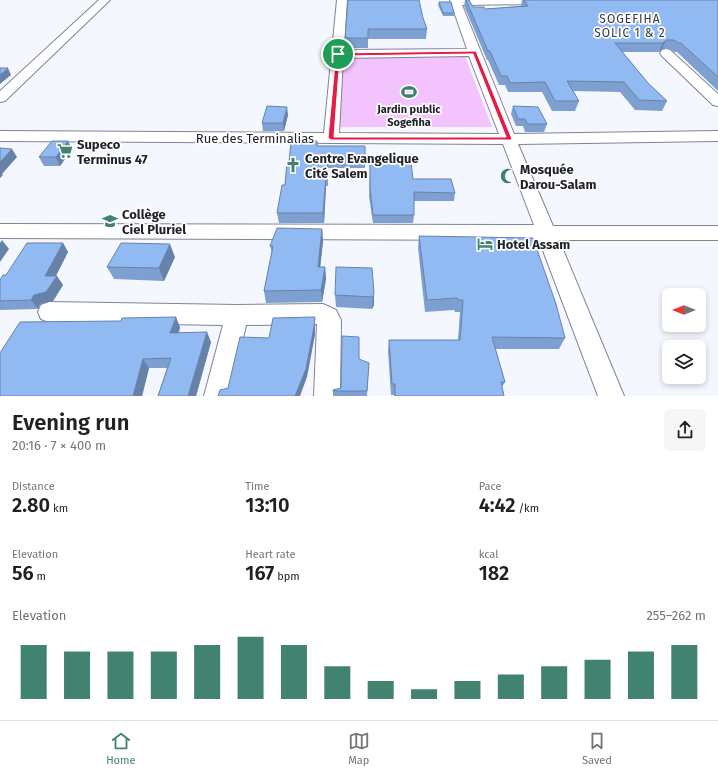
<!DOCTYPE html>
<html lang="en">
<head>
<meta charset="utf-8">
<style>
  body { margin:0; font-family:"Fira Sans",sans-serif; background:#f6f6f6; color:#202124; height:100vh; display:flex; flex-direction:column; font-size:15px; white-space:nowrap }
  * { box-sizing:border-box; margin:0 }
  p { font-size:13px; color:#757577 }
  .icon { flex:none; width:22px; height:22px; fill:none; stroke:currentColor; stroke-width:2; stroke-linecap:round; stroke-linejoin:round }
  .map { position:relative; height:396px; overflow:hidden }
  .drawer { display:flex; flex-direction:column; background:#fff; flex:1 }
  .drawer>* { flex:none }
  .needle { width:26px; rotate:270deg }
  .tools { position:absolute; left:662px; top:288px; display:grid; gap:8px }
  .tools a { display:grid; place-items:center; width:44px; height:44px; border-radius:6px; background:#fff; box-shadow:0 2px 6px #0003; font-size:20px }
  .pin { position:absolute; display:grid; place-items:center; width:34px; height:34px; color:#fff; margin:-17px; border:2px solid #fff; border-radius:50%; box-shadow:0 1px 4px #0007 }
  .round { display:grid; place-items:center; flex:none; width:42px; height:42px; border-radius:6px; background:#f6f6f6 }
  .head { display:flex; align-items:center; justify-content:space-between; height:68px; padding:0 12px }
  h1 { font-size:22px; font-weight:600; line-height:30px }
  .figures { display:grid; grid-template-columns:repeat(3,1fr); gap:6px; height:68px; padding:4px 12px }
  .figures div { display:grid; align-content:center }
  .figures b { font-size:20px; font-weight:600 }
  .figures small { font-size:11px; font-weight:400 }
  .figures p { font-size:11px }
  .chart { height:112px; padding:8px 12px }
  .chart p { display:flex; justify-content:space-between }
  .chart svg { width:100%; height:72px; margin-top:4px; stroke:#428270; stroke-width:6 }
  .tab-bar { display:flex; justify-content:space-around; align-items:center; height:56px; border-top:1px solid #e0e0e0; background:#fff; font-size:11px; color:#757577 }
  .tab-bar a { display:grid; justify-items:center; gap:2px }
  .tab-bar .selected { color:#428270 }
  .map>svg:first-child { display:block }
</style>
</head>
<body>
<div class="map">
<svg width="718" height="396" viewBox="0 0 718 396">
  <rect width="100%" height="100%" fill="#f5f7fe"/>
  <path fill="#f2c3fd" d="M 465,56 L 492,127 L 337,127 L 340,57 Z"/>
  <g fill="none" stroke-linecap="round" stroke-linejoin="round">
    <defs>
      <path id="minor" d="M 99,0 L 110,0 L 5,101 L 0,102 L 0,91 Z
        M 337,0 L 347,0 L 344,50 L 467,49 L 450,0 L 540,0 L 539,3 L 536,4 L 462,5 L 514,134 L 718,131 L 718,141 L 518,144 L 553,226 L 718,226 L 718,240 L 559,240 L 624,396 L 598,396 L 539,240 L 0,238 L 0,224 L 534,225 L 503,144 L 0,141 L 0,131 L 324,133 ZM 469,56 L 499,134 L 339,133 L 343,58 Z
        M 666,49 L 670,50 L 718,94 L 718,106 L 713,105 L 662,56 L 660,53 L 662,50 Z
        M 49,302 L 237,305 L 323,304 L 336,310 L 341,320 L 340,396 L 314,396 L 317,324 L 246,325 L 230,396 L 204,396 L 223,325 L 49,322 L 41,319 L 38,312 L 41,305 Z"/>
    </defs>
    <use href="#minor" stroke="#808393" stroke-width="2"/>
    <use href="#minor" fill="#fff" fill-rule="evenodd"/>
  </g>
  <path fill="#7ea0d0" d="M 348,0 L 423,18 L 427,29 L 426,39 L 368,39 L 368,48 L 346,48 L 345,38 Z
    M 465,0 L 469,0 L 473,7 L 485,9 L 521,6 L 522,0 L 718,0 L 718,91 L 677,52 L 674,52 L 670,49 L 662,49 L 659,52 L 622,52 L 648,83 L 667,101 L 662,111 L 635,110 L 620,92 L 573,91 L 579,101 L 575,111 L 552,111 L 542,92 L 508,92 L 505,85 L 499,85 L 488,60 L 487,60 L 464,6 Z
    M 439,2 L 454,13 L 454,16 L 443,16 L 438,5 Z
    M 513,106 L 547,124 L 544,132 L 525,132 L 523,126 L 516,126 L 511,114 Z
    M 288,115 L 284,131 L 263,131 L 262,123 Z
    M 317,141 L 318,146 L 365,146 L 365,168 L 328,168 L 328,186 L 326,186 L 324,223 L 279,223 L 277,213 L 285,185 L 289,162 Z
    M 72,149 L 60,166 L 44,166 L 39,157 Z
    M 370,162 L 413,179 L 455,193 L 454,201 L 414,201 L 414,215 L 413,223 L 373,223 L 369,197 Z
    M 322,229 L 323,241 L 320,267 L 325,267 L 326,279 L 322,302 L 266,303 L 264,291 L 272,252 L 270,246 Z
    M 419,236 L 565,338 L 559,349 L 495,349 L 505,382 L 502,387 L 504,396 L 394,396 L 394,395 L 391,395 L 388,351 L 389,340 L 458,340 L 460,312 L 455,312 L 454,310 L 425,312 L 418,248 Z
    M 63,243 L 68,252 L 56,276 L 63,285 L 53,301 L 40,304 L 38,309 L 0,310 L 0,280 L 6,275 Z
    M 175,257 L 164,281 L 114,279 L 107,267 Z
    M 374,292 L 374,305 L 372,309 L 336,307 L 335,295 Z
    M 180,327 L 179,333 L 211,342 L 196,396 L 158,396 L 167,368 L 149,368 L 142,396 L 0,396 Z
    M 369,363 L 367,396 L 333,396 L 333,390 L 341,388 Z"/>
  <path fill="#6682a9" d="M 666,40 L 662,49 L 659,52 L 663,43 Z
    M 8,68 L 11,75 L 0,84 L 0,75 Z
    M 287,107 L 288,115 L 284,131 L 283,123 Z
    M 68,141 L 72,149 L 60,166 L 56,157 Z
    M 12,149 L 17,157 L 2,174 L 3,175 L 0,178 L 0,162 Z
    M 326,176 L 326,186 L 324,223 L 323,213 Z
    M 322,229 L 323,241 L 319,279 L 318,267 Z
    M 2,240 L 9,249 L 0,262 L 0,243 Z
    M 63,243 L 68,252 L 51,285 L 45,276 Z
    M 170,244 L 175,257 L 164,281 L 159,268 Z
    M 325,267 L 326,279 L 322,302 L 321,290 Z
    M 57,276 L 63,285 L 53,301 L 40,304 L 38,309 L 31,300 L 34,295 Z
    M 374,292 L 374,305 L 372,309 L 373,297 Z
    M 176,317 L 180,327 L 175,343 L 170,333 Z
    M 315,317 L 315,335 L 307,377 L 300,396 L 295,396 Z
    M 207,332 L 211,342 L 196,396 L 188,396 Z
    M 143,359 L 149,368 L 142,396 L 133,396 Z"/>
  <path fill="#92baf2" stroke="#6682a9" d="M 348,0 L 419,0 L 423,18 L 427,29 L 368,29 L 368,38 L 345,38 Z
    M 466,0 L 469,0 L 473,7 L 484,7 L 485,9 L 528,6 L 524,0 L 718,0 L 718,77 L 681,43 L 678,43 L 674,40 L 666,40 L 663,43 L 615,43 L 648,83 L 667,101 L 639,100 L 624,82 L 567,81 L 579,101 L 555,101 L 545,82 L 510,83 L 507,76 L 501,76 L 490,51 L 488,51 Z
    M 439,2 L 451,2 L 454,13 L 443,13 Z
    M 0,68 L 8,68 L 0,75 Z
    M 267,106 L 287,107 L 283,123 L 262,123 Z
    M 513,106 L 538,107 L 547,124 L 527,124 L 525,119 L 518,119 Z
    M 52,141 L 68,141 L 56,157 L 39,157 Z
    M 317,141 L 317,146 L 365,146 L 365,158 L 327,158 L 328,176 L 326,176 L 323,213 L 277,213 L 282,185 L 285,185 L 287,162 L 289,162 L 291,142 Z
    M 0,148 L 12,149 L 0,162 Z
    M 370,162 L 411,162 L 413,179 L 451,179 L 455,193 L 414,192 L 414,215 L 373,215 L 370,188 Z
    M 277,228 L 322,229 L 318,267 L 325,267 L 321,290 L 264,291 L 273,246 L 270,246 Z
    M 419,236 L 533,238 L 556,304 L 565,338 L 492,337 L 505,382 L 501,382 L 504,396 L 395,396 L 395,384 L 392,384 L 389,340 L 460,340 L 463,300 L 458,300 L 457,298 L 427,300 Z
    M 27,243 L 63,243 L 45,276 L 57,276 L 46,292 L 34,295 L 31,300 L 0,301 L 0,280 L 3,275 L 6,275 Z
    M 121,243 L 170,244 L 159,268 L 107,267 Z
    M 336,267 L 372,268 L 374,292 L 373,297 L 335,295 Z
    M 176,317 L 170,333 L 207,332 L 188,396 L 158,396 L 171,358 L 143,359 L 133,396 L 0,396 L 0,353 L 20,322 L 121,321 L 122,318 Z
    M 315,317 L 314,327 L 306,369 L 295,396 L 218,396 L 220,390 L 228,388 L 240,337 L 269,338 L 273,318 Z
    M 342,336 L 359,337 L 359,359 L 369,363 L 367,391 L 333,391 L 333,390 L 341,388 Z"/>
  <path fill="#e11d48" stroke="#fff" fill-rule="evenodd" d="M 476,51 L 512,139 L 511,140 L 331,140 L 328,138 L 336,53 ZM 473,54 L 506,137 L 334,137 L 340,56 Z"/>
  <defs>
    <symbol id="stadium-bare" viewBox="-9 -9 18 18"><path d="M0-5a6.5 5 0 1 0 0 10a6.5 5 0 1 0 0-10ZM-3.5-1.8h7v3.6h-7Z" fill="#428270" stroke="#fff" stroke-width="2.5" paint-order="stroke"/></symbol>
    <symbol id="supermarket-bare" viewBox="-9 -9 18 18"><path d="M-6-5.5h2.5l.6 2H6L4.5 2H-2.5L-4.4-4H-6ZM-1.5 3.2a1.3 1.3 0 1 0 .1 0ZM3 3.2a1.3 1.3 0 1 0 .1 0Z" fill="#428270" stroke="#fff" stroke-width="2.5" paint-order="stroke"/></symbol>
    <symbol id="church-bare" viewBox="-9 -9 18 18"><path d="M-1.2-6h2.4v3.5h3.3v2.4h-3.3V6h-2.4V-.1h-3.3v-2.4h3.3Z" fill="#428270" stroke="#fff" stroke-width="2.5" paint-order="stroke"/></symbol>
    <symbol id="mosque-bare" viewBox="-9 -9 18 18"><path d="M3.5-4.9A6 6 0 1 0 3.5 4.9A5 5 0 1 1 3.5-4.9Z" fill="#428270" stroke="#fff" stroke-width="2.5" paint-order="stroke"/></symbol>
    <symbol id="school-bare" viewBox="-9 -9 18 18"><path d="M0-5L7-2L0 1L-7-2ZM-4 1L0 2.5L4 1V4Q0 6-4 4Z" fill="#428270" stroke="#fff" stroke-width="2.5" paint-order="stroke"/></symbol>
    <symbol id="hotel-bare" viewBox="-9 -9 18 18"><path d="M-6-4.5h1.5V1H6V5H4.5V3h-9V5H-6ZM-4 0a1.8 1.8 0 1 1 3.6 0ZM.5 0V-2.5h3Q6-2.5 6 0Z" fill="#428270" stroke="#fff" stroke-width="2.5" paint-order="stroke"/></symbol>
  </defs>
  <g fill-rule="evenodd">
    <use href="#stadium-bare" x="398" y="81" width="22" height="22"/>
    <use href="#supermarket-bare" x="54" y="140" width="22" height="22"/>
    <use href="#church-bare" x="282" y="154" width="22" height="22"/>
    <use href="#mosque-bare" x="497" y="165" width="22" height="22"/>
    <use href="#school-bare" x="99" y="210" width="22" height="22"/>
    <use href="#hotel-bare" x="474" y="233" width="22" height="22"/>
  </g>
  <g text-anchor="middle" dominant-baseline="central" stroke-width="3.5" stroke-linejoin="round" paint-order="stroke">
    <g font-size="11" font-weight="bold" fill="#22232a" stroke="#fff">
      <text x="409" y="109">Jardin public<tspan x="409" dy="13">Sogefiha</tspan></text>
    </g>
    <g font-size="12" letter-spacing="1" fill="#353745" stroke="#fff">
      <text x="630" y="19">SOGEFIHA<tspan x="630" dy="14">SOLIC 1 &amp; 2</tspan></text>
    </g>
    <g font-size="13" fill="#22232a" stroke="#fff">
      <text x="255" y="138">Rue des Terminalias</text>
    </g>
    <g font-size="13" font-weight="bold" fill="#22232a" stroke="#fff" text-anchor="start">
      <text x="77" y="144">Supeco<tspan x="77" dy="15">Terminus 47</tspan></text>
      <text x="305" y="158">Centre Evangelique<tspan x="305" dy="15">Cité Salem</tspan></text>
      <text x="520" y="169">Mosquée<tspan x="520" dy="15">Darou-Salam</tspan></text>
      <text x="122" y="214">Collège<tspan x="122" dy="15">Ciel Pluriel</tspan></text>
      <text x="497" y="244">Hotel Assam</text>
    </g>
  </g>
</svg>
<div class="tools">
<a><svg class="needle" viewBox="-14 -14 28 28"><path d="M0-13l5 13h-10z" fill="#e53935"/><path d="M0 13l5-13h-10z" fill="#757577"/></svg></a>
<a><svg class="icon" aria-label="layers" viewBox="0 0 24 24"><path d="M12 4l9 5-9 5-9-5zM3 14l9 5 9-5"/></svg></a>
</div>
<div class="pin" style="left:338px;top:54px;background:#1e9e55"><svg class="icon" aria-label="arrive" viewBox="0 0 24 24"><path d="M6 21V4h12l-3 4 3 4H6"/></svg></div>
</div>
<section class="drawer">
<div class="head"><div><h1>Evening run</h1><p>20:16 · 7 × 400 m</p></div><a class="round"><svg class="icon" aria-label="share" viewBox="0 0 24 24"><path d="M12 15V3M7 8l5-5 5 5M5 13v7h14v-7"/></svg></a></div>
<div class="figures">
<div><p>Distance</p><b>2.80<small> km</small></b></div>
<div><p>Time</p><b>13:10</b></div>
<div><p>Pace</p><b>4:42<small> /km</small></b></div>
</div>
<div class="figures">
<div><p>Elevation</p><b>56<small> m</small></b></div>
<div><p>Heart rate</p><b>167<small> bpm</small></b></div>
<div><p>kcal</p><b>182</b></div>
</div>
<div class="chart"><p><span>Elevation</span>255–262 m</p>
<svg viewBox="0 0 160 44" preserveAspectRatio="none"><path d="M5 44V11M15 44V15M25 44V15M35 44V15M45 44V11M55 44V6M65 44V11M75 44V24M85 44V33M95 44V38M105 44V33M115 44V29M125 44V24M135 44V20M145 44V15M155 44V11"/></svg>
</div>
</section>
<nav class="tab-bar">
<a class="selected"><svg class="icon" aria-label="home" viewBox="0 0 24 24"><path d="M3 11l9-7 9 7M6 9v11h12V9"/></svg>Home</a>
<a><svg class="icon" aria-label="map" viewBox="0 0 24 24"><path d="M3 6l6-2 6 2 6-2v14l-6 2-6-2-6 2zM9 4v14M15 6v14"/></svg>Map</a>
<a><svg class="icon" aria-label="saved" viewBox="0 0 24 24"><path d="M7 4h10v16l-5-4-5 4z"/></svg>Saved</a>
</nav>
</body>
</html>
